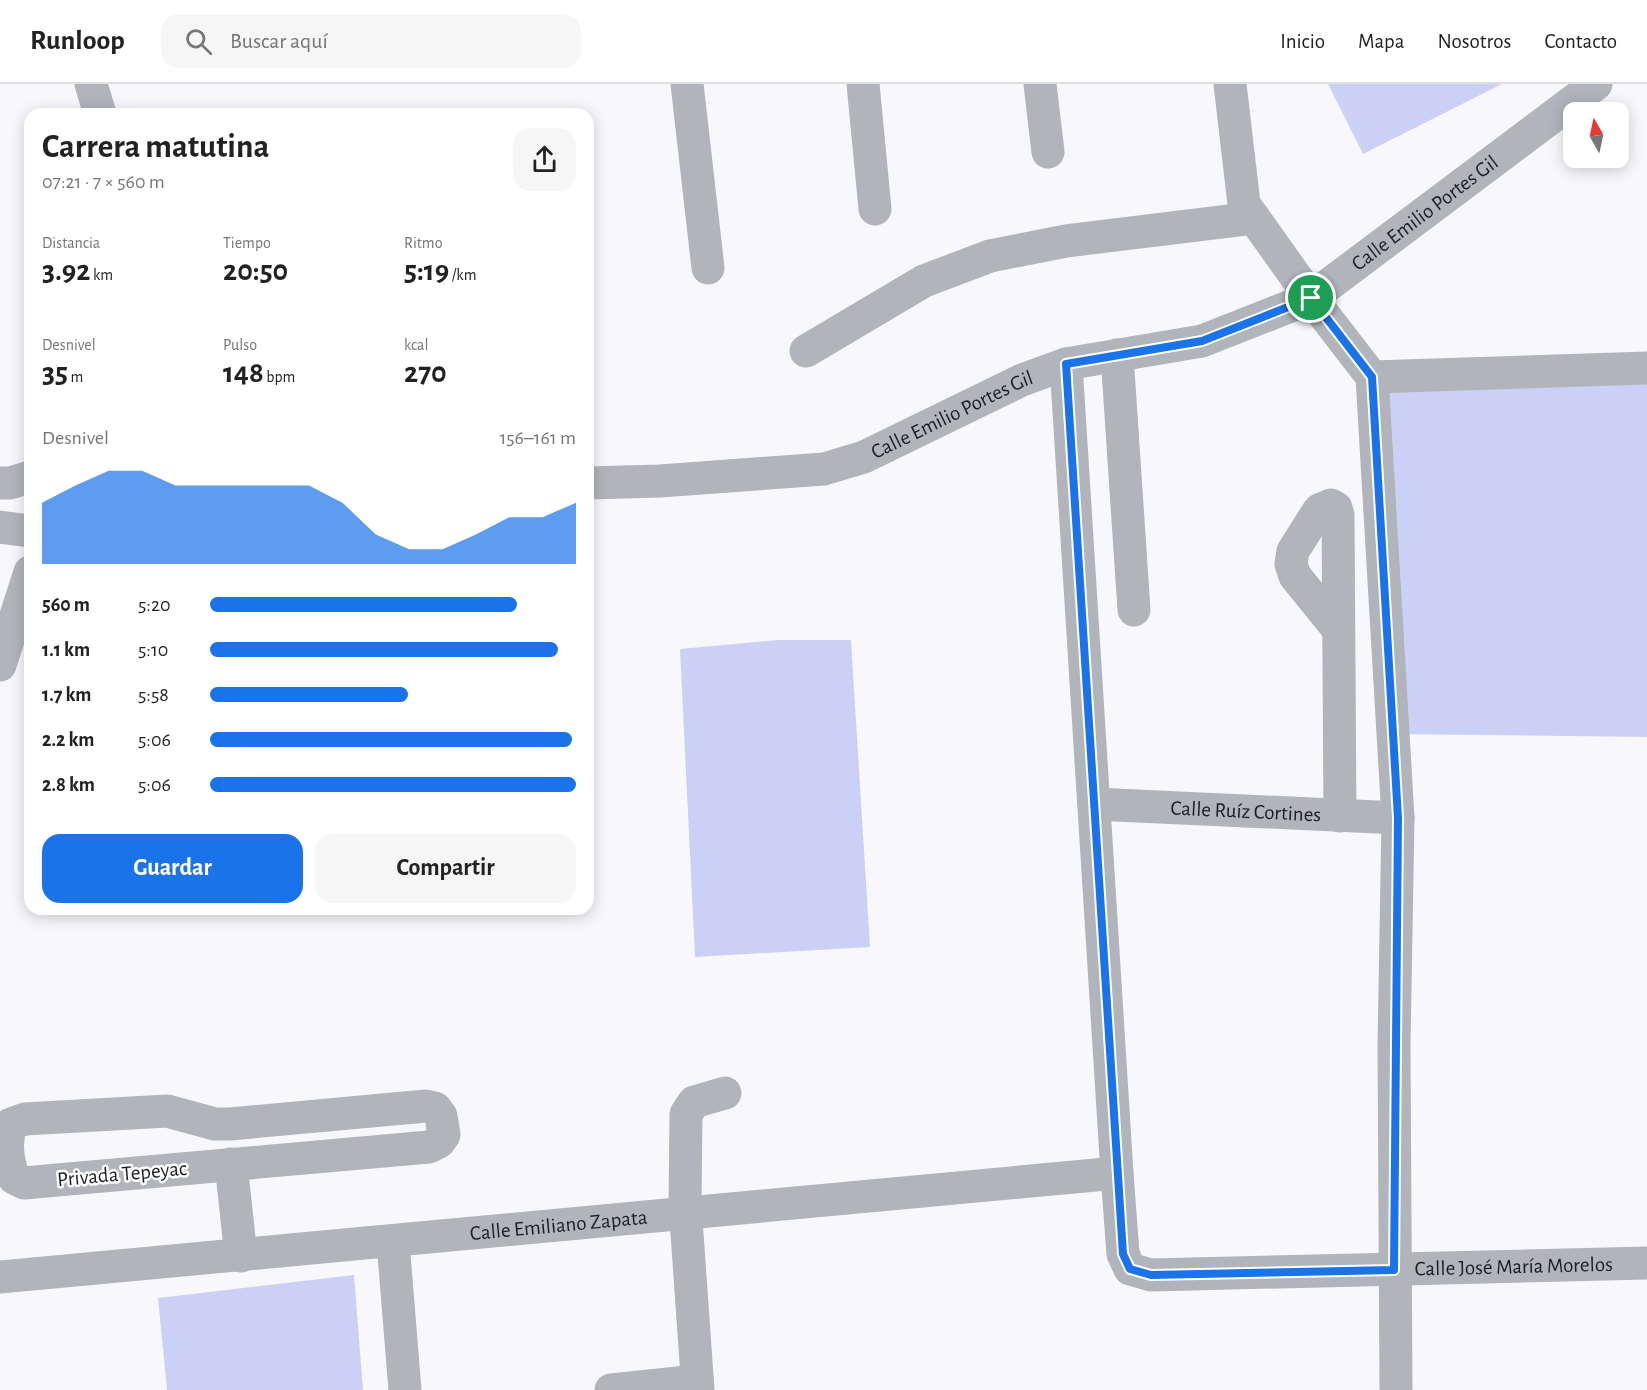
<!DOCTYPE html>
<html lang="es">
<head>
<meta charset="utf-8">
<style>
  body { margin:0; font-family:"Alegreya Sans",sans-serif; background:#f6f6f6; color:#222; height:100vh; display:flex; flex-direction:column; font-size:22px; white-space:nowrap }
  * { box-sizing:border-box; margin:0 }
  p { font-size:20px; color:#767676 }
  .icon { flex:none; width:33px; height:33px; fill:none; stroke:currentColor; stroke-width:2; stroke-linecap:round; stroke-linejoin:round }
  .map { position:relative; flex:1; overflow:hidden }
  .panel { position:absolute; left:24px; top:24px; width:570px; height:807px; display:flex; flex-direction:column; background:#fff; border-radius:18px; box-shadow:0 3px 15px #0003 }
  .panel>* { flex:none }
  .needle { width:39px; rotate:351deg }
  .controls { position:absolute; left:1563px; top:18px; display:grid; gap:12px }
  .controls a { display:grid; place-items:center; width:66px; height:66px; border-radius:12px; background:#fff; box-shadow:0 3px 15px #0003; font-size:30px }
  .pin { position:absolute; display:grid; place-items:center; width:51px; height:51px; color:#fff; margin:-26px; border:3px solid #fff; border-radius:50%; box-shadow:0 2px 6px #0007 }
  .round { display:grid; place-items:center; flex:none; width:63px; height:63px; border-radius:18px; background:#f6f6f6 }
  .headline { display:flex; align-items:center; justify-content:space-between; height:102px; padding:0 18px }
  h1 { font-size:33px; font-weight:700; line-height:45px }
  .metrics { display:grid; grid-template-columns:repeat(3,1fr); gap:9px; height:102px; padding:6px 18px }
  .metrics div { display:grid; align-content:center }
  .metrics b { font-size:30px; font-weight:700 }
  .metrics small { font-size:16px; font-weight:400 }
  .metrics p { font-size:16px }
  .chart { height:168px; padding:12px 18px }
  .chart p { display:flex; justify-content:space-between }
  .chart svg { width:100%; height:108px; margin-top:6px; fill:#1a73e8; opacity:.7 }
  .button { display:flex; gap:12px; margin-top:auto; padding:12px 18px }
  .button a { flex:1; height:69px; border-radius:18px; background:#1a73e8; color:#fff; font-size:24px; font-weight:700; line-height:69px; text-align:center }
  .button a+a { background:#f6f6f6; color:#222 }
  ul { padding:0 18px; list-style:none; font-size:20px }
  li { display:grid; grid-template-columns:96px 72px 1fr; align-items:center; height:45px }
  li i { height:15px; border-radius:8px; background:#1a73e8 }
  header { display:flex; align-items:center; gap:36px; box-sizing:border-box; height:84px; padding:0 30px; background:#fff; border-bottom:2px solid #e0e0e0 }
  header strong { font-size:28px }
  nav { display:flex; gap:33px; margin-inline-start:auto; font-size:21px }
  .search { width:420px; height:54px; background:#f6f6f6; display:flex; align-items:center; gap:15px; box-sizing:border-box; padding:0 21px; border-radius:18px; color:#767676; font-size:22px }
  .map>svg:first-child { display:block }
</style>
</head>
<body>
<header>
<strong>Runloop</strong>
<div class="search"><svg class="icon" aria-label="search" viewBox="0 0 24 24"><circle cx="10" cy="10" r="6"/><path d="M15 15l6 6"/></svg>Buscar aquí</div>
<nav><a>Inicio</a><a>Mapa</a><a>Nosotros</a><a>Contacto</a></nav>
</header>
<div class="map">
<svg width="1647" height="1306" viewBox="0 0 1647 1306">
  <rect width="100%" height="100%" fill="#f8f8fc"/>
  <path fill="#cbd1f6" d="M 1328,0 L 1502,0 L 1363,70 Z
    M 1647,288 L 1647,653 L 1393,650 L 1372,293 Z
    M 778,556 L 851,556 L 870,863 L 695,873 L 680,565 Z
    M 354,1191 L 363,1306 L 167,1306 L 158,1214 Z"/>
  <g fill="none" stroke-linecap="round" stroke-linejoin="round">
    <g stroke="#b2b4bc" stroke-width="33">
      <path d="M 91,0 L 100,30"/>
      <path d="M 687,0 L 708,184"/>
      <path d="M 863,0 L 875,125"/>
      <path d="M 1040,0 L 1048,68"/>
      <path d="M 1230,0 L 1244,120 L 1311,214 L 1372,293 L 1398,734 L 1394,962 L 1396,1306"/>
      <path d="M 806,267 L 924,197 L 990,172 L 1066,157 L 1254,134"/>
      <path d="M 1117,271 L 1134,526"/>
      <path id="s1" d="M 1066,280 L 1117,1089 L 1123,1170 L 1130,1185 L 1151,1191 L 1647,1179"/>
      <path d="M 1372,293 L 1647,284"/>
      <path d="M 0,399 L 10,399 L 30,393"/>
      <path id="s2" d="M 588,399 L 660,397 L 824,385 L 864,373 L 1022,296 L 1066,280 L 1202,257 L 1311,214 L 1596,0"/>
      <path d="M 0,443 L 30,447"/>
      <path d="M 1338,545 L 1295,492 L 1291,480 L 1293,467 L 1319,426 L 1331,421 L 1336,424 L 1338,431 L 1340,732"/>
      <path d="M 0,581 L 30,488"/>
      <path id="s3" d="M 1094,720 L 1398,734"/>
      <path d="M 426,1022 L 435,1024 L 441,1032 L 444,1051 L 439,1058 L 429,1063 L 24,1099 L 14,1094 C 7,1076 5,1058 11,1040 L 25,1035 L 167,1027 L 215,1040 L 230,1040 Z"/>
      <path d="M 231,1080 L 241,1172"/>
      <path d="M 393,1158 L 405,1306"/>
      <path id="s4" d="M 0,1193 L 1117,1089"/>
      <path d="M 611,1306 L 697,1297"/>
      <path d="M 698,1306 L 685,1121 L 686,1030 L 694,1018 L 725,1009"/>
    </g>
  </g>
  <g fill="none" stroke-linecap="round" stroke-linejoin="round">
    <defs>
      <path id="route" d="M 1311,214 L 1372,293 L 1398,734 L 1394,1186 L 1151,1191 L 1130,1185 L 1123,1170 L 1066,280 L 1202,257 Z"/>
    </defs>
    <use href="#route" stroke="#fff" stroke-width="12"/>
    <use href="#route" stroke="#1a73e8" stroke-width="8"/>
  </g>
  <g text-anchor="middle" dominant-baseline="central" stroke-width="5" stroke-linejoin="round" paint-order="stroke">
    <g font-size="21" fill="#1c1d24" stroke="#fff">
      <text stroke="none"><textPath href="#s2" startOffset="898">Calle Emilio Portes Gil</textPath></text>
      <text stroke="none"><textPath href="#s2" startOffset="376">Calle Emilio Portes Gil</textPath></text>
      <text stroke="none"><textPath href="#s3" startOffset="152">Calle Ruíz Cortines</textPath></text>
      <text transform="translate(122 1090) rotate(-5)">Privada Tepeyac</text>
      <text stroke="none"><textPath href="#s4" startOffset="561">Calle Emiliano Zapata</textPath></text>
      <text stroke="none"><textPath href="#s1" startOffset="1293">Calle José María Morelos</textPath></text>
    </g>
  </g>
</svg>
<div class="controls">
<a><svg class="needle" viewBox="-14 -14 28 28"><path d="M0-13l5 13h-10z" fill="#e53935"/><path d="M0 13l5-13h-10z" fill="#767676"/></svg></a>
</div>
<div class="pin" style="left:1311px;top:214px;background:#1e9e55"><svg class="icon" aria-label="arrive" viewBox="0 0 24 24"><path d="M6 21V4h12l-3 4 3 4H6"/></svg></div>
<section class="panel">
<div class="headline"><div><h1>Carrera matutina</h1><p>07:21 · 7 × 560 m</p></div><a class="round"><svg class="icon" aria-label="share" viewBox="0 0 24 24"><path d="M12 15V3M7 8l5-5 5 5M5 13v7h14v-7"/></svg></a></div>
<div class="metrics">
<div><p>Distancia</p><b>3.92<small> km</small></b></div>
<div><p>Tiempo</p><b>20:50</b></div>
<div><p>Ritmo</p><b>5:19<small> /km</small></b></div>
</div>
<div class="metrics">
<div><p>Desnivel</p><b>35<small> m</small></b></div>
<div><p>Pulso</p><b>148<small> bpm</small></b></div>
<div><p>kcal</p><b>270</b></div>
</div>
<div class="chart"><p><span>Desnivel</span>156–161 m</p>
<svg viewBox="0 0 160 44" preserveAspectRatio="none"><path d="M0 44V19L10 12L20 6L30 6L40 12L50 12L60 12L70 12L80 12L90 19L100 32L110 38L120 38L130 32L140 25L150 25L160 19V44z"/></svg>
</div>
<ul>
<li><b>560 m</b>5:20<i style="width:84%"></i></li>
<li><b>1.1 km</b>5:10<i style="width:95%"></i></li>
<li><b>1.7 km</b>5:58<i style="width:54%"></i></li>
<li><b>2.2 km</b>5:06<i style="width:99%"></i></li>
<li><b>2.8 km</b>5:06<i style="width:100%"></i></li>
</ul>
<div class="button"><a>Guardar</a><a>Compartir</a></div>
</section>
</div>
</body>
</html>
